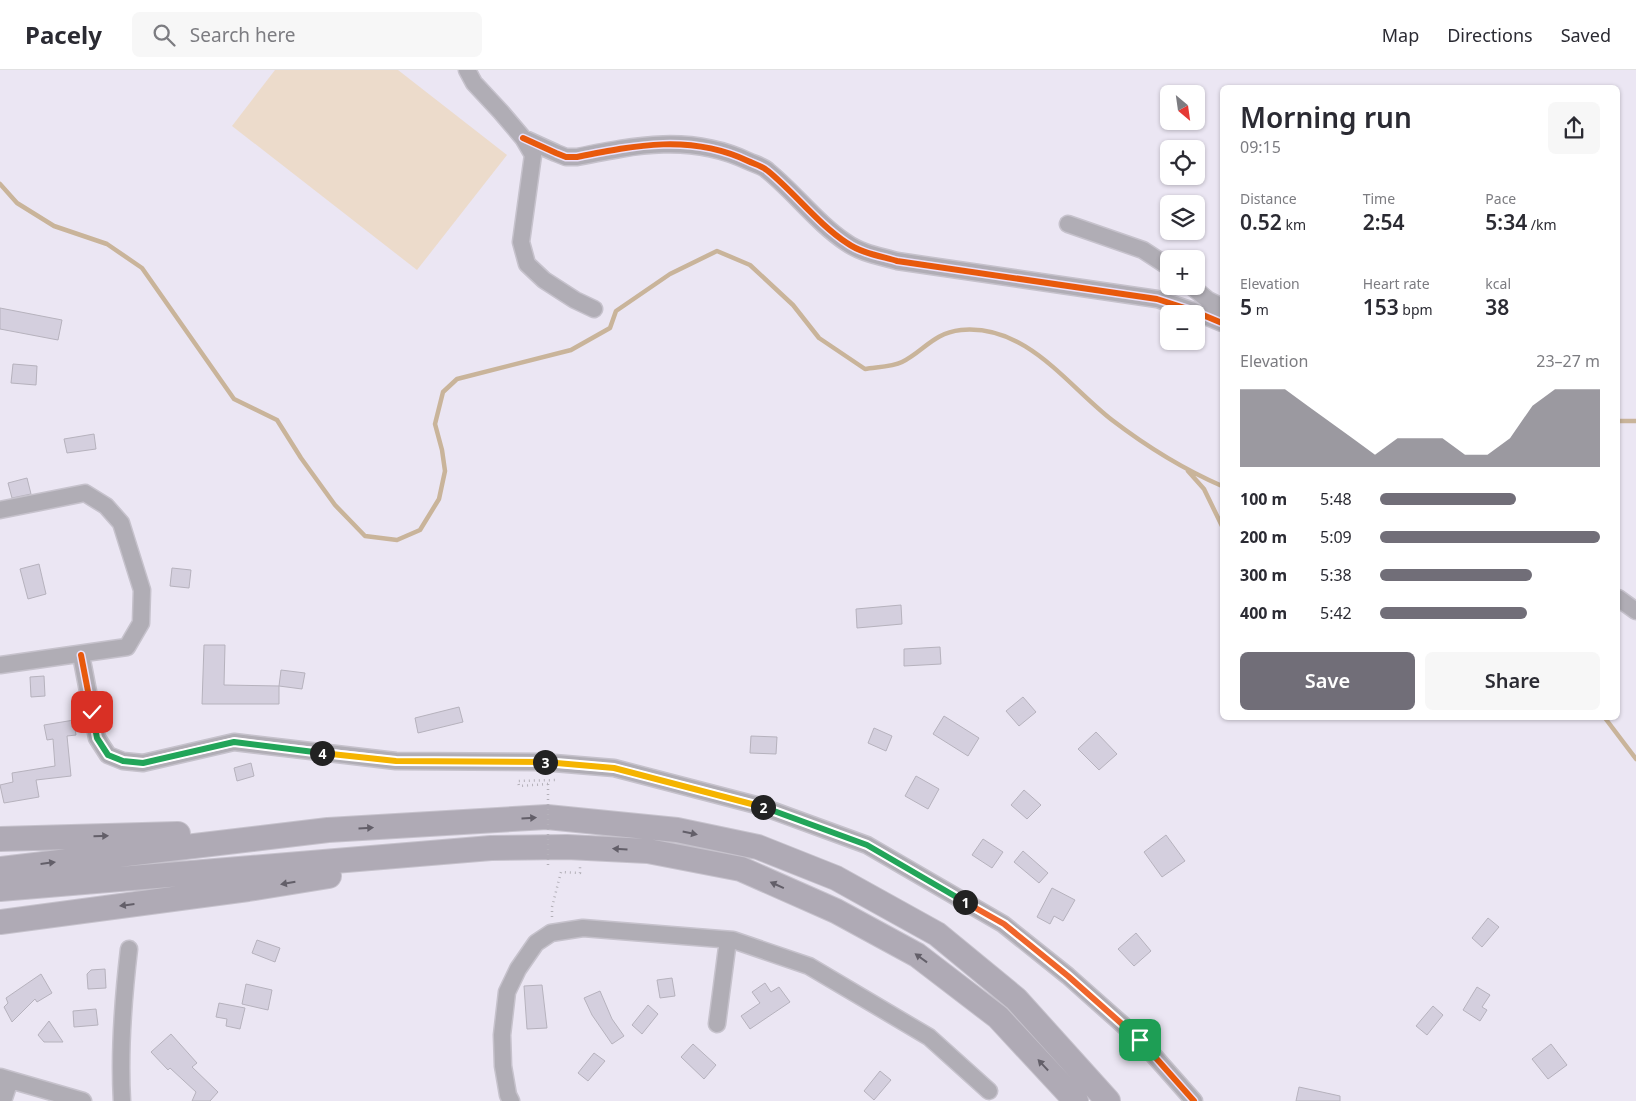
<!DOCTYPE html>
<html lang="en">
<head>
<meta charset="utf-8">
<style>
  body { margin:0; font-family:"Noto Sans",sans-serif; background:#f7f7f7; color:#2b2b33; height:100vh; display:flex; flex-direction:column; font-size:19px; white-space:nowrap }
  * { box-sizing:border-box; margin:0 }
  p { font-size:16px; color:#7c7c81 }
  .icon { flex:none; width:28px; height:28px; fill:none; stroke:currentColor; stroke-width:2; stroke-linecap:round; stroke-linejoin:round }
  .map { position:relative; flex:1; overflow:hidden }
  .drawer { position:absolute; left:1220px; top:15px; width:400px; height:635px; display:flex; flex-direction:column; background:#fff; border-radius:8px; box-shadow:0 1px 4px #0004 }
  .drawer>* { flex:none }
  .needle { width:32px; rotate:151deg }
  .buttons { position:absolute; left:1160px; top:15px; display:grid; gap:10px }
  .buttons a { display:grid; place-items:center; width:45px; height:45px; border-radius:8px; background:#fff; box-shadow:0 1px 4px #0004; font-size:25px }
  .pin { position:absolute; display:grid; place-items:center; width:42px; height:42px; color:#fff; margin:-21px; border-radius:10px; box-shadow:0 2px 8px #0006 }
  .km { position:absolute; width:25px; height:25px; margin:-12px; border-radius:50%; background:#222; color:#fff; font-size:14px; line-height:25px; text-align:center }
  .round { display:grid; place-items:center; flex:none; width:52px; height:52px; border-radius:8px; background:#f7f7f7 }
  .headline { display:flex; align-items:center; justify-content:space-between; height:85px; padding:0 20px }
  h1 { font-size:28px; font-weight:600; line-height:38px }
  .figures { display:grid; grid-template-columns:repeat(3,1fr); gap:8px; height:85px; padding:5px 20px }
  .figures div { display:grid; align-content:center }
  .figures b { font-size:21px; font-weight:600 }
  .figures small { font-size:14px; font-weight:400 }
  .figures p { font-size:14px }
  .chart { height:140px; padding:10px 20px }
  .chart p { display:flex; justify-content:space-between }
  .chart svg { width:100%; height:90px; margin-top:5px; fill:#716e78; opacity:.7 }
  .action { display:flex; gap:10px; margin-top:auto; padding:10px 20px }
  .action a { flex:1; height:58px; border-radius:8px; background:#716e78; color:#fff; font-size:20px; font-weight:600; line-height:58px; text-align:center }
  .action a+a { background:#f7f7f7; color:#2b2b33 }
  ul { padding:0 20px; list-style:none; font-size:16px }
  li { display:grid; grid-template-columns:80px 60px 1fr; align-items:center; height:38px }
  li i { height:12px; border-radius:6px; background:#716e78 }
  header { display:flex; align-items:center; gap:30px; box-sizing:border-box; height:70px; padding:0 25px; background:#fff; border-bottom:1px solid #e1e1e2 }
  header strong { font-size:24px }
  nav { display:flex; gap:28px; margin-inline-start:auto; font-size:18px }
  .search { width:350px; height:45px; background:#f7f7f7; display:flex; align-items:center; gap:12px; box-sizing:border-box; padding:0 18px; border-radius:8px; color:#7c7c81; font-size:19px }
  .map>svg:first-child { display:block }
</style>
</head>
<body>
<header>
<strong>Pacely</strong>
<div class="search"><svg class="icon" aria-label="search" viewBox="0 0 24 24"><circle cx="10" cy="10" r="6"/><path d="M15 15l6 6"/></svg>Search here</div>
<nav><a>Map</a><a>Directions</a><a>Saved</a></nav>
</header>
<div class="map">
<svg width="1636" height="1031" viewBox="0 0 1636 1031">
  <rect width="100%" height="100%" fill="#ebe6f3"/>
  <path fill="#ecdbcb" d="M 275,0 L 398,0 L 507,85 L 417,200 L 232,56 Z"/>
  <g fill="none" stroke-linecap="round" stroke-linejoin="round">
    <path stroke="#c9b49a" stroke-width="4.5" d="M 0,114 L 17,133 L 54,156 L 107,174 L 142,198 L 234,329 L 277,350 L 301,388 L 335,435 L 365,466 L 397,470 L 420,460 L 439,429 L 445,401 L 442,380 L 435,354 L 443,322 L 457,309 L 571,280 L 610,258 L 616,241 L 670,204 L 717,181 L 750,195 L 793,235 L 819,268 L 865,299 C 876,297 892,297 902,292 C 924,281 933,263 961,260 C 1026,254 1066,314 1112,350 C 1146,376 1183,399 1222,416
      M 1618,351 L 1636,351
      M 1188,401 L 1204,419 L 1222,456
      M 1605,648 L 1636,689"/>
  </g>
  <path fill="#d4cfde" stroke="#b6b2bd" d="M 0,238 L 62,250 L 58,270 L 0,259 Z
    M 13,294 L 37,296 L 36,315 L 11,313 Z
    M 94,364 L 96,379 L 67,383 L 64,369 Z
    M 27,408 L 31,424 L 12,428 L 8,413 Z
    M 39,494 L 46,524 L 28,529 L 20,499 Z
    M 172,498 L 191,500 L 189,518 L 170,516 Z
    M 901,535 L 902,554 L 857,558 L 856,539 Z
    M 204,575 L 225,575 L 224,615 L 279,616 L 279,634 L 202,634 Z
    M 940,577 L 941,594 L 904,596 L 904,579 Z
    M 281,600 L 305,603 L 302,619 L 279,616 Z
    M 44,606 L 45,626 L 31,627 L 30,607 Z
    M 1023,627 L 1036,642 L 1019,656 L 1006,641 Z
    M 459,637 L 463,652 L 418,663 L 415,648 Z
    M 944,646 L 979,668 L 968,686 L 933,664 Z
    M 74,650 L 76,665 L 67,666 L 71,706 L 36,710 L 39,727 L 4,733 L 0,715 L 13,712 L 12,703 L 55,696 L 53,669 L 47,670 L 44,655 Z
    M 874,658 L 892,666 L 886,681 L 868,673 Z
    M 1096,662 L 1117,684 L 1099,700 L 1078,679 Z
    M 751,666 L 777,667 L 776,684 L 750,683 Z
    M 251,693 L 254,706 L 237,711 L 234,698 Z
    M 916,706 L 939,719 L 928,739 L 905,726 Z
    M 1024,720 L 1041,735 L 1027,749 L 1011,735 Z
    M 1166,765 L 1185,791 L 1162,807 L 1144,782 Z
    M 983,769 L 1003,782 L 992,798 L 972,785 Z
    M 1023,781 L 1048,803 L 1039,813 L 1014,792 Z
    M 1052,818 L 1075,830 L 1063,851 L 1054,846 L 1050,854 L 1037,847 Z
    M 1488,848 L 1499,857 L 1482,877 L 1472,868 Z
    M 1136,863 L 1151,881 L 1134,896 L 1118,879 Z
    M 257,870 L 280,878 L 275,892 L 252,883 Z
    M 105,899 L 106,918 L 88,919 L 87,904 L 91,900 Z
    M 41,904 L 52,923 L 37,932 L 35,929 L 12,952 L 4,937 L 8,933 L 6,928 Z
    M 672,908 L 675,926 L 660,928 L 657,910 Z
    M 765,913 L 771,922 L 779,917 L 790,932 L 750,959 L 741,946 L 760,933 L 752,922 Z
    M 246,914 L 272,920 L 268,940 L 242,934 Z
    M 542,915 L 547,958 L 527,959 L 524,916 Z
    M 1477,917 L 1490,925 L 1482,937 L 1487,940 L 1480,951 L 1463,940 Z
    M 600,921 L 612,949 L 624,966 L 612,974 L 592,945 L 584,928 Z
    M 219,933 L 245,938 L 240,959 L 226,956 L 227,949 L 216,947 Z
    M 648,935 L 658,944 L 642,964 L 632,955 Z
    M 1433,936 L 1443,945 L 1427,965 L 1416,956 Z
    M 96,939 L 98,955 L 74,957 L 73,941 Z
    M 49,951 L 63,972 L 44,972 L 38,965 Z
    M 171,964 L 197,993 L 192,997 L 218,1022 L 210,1031 L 192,1031 L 196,1022 L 170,998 L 168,1000 L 151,982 Z
    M 693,974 L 716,995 L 704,1009 L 681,987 Z
    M 1551,974 L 1567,995 L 1548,1009 L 1532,989 Z
    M 594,983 L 605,991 L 588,1011 L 578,1003 Z
    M 880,1001 L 891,1010 L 874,1030 L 864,1021 Z
    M 1299,1017 L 1340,1026 L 1340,1031 L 1296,1031 Z"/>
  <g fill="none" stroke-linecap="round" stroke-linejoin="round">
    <defs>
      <path id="minor" d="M 467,0 L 474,13 L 501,42 L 523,68 L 533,85 L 521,172 L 527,194 L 544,210 L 575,230 L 594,239
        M 523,68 L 556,83 L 566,87 L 577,87 C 636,75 691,64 748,91 C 754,94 763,96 768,101 C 795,123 818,154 847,173 C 861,183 880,186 897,191 L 1157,229 L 1191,240 L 1222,253
        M 1068,154 L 1143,180 L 1169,197
        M 1191,216 L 1208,230 L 1222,237
        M 0,440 L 85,423 L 106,436 L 121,453 L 142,520 L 141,553 L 127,577 L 0,595
        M 1618,528 L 1636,541
        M 81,585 L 97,668 L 108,685 L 123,691 L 143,693 L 234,672 L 396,691 L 542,692 L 614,698 L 760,736 L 867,775 L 1003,854 L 1068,906 L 1140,970 L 1194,1031
        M 717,954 L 728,870
        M 0,1007 L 83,1031
        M 3,1031 L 10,1010
        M 122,1031 C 119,980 123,930 129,879
        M 511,1031 L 508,1025 L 503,996 L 502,965 L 507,922 L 518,899 L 536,873 L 551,863 L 583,858 L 733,870 L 809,896 L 929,967 L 989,1021"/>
      <path id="highway" d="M 0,769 L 178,764
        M 0,799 L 328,760 L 547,747 L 677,760 L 758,777 L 836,808 L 937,864 L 1016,929 L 1108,1031
        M 0,819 L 491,778 L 567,777 L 648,781 L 741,799 L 836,841 L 917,885 L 998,947 L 1076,1031
        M 0,852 L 248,819 L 329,806"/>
    </defs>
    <use href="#minor" stroke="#c6c2cc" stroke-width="19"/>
    <use href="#highway" stroke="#c6c2cc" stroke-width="26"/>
    <path stroke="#b4b1b9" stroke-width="2.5" stroke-dasharray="1 4" stroke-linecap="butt" d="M 548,714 L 519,716 L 518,711 L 557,710
      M 552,847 L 552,837 L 561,802 L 580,803 L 580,797"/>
    <use href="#minor" stroke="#b0adb5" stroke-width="16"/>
    <use href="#highway" stroke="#afaab5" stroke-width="24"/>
    <path stroke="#b4b1b9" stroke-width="2.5" stroke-dasharray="1 4" stroke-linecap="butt" d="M 548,795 L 548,714"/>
    <defs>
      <path id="cycleway" d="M 523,68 L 556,83 L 566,87 L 577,87 C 636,75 691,64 748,91 C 754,94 763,96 768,101 C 795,123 818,154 847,173 C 861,183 880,186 897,191 L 1157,229 L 1191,240 L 1222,253
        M 81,585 L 97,668 L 108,685 L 123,691 L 143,693 L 234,672 L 396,691 L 542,692 L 614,698 L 760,736 L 867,775 L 1003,854 L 1068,906 L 1140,970 L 1194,1031"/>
    </defs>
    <use href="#cycleway" stroke="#eae0f9" stroke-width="9"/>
    <use href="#cycleway" stroke="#e8590c" stroke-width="6"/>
  </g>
  <defs><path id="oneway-solid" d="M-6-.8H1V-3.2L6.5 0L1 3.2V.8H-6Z" transform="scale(1.25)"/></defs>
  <g fill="#635f69">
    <use href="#oneway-solid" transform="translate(529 748) rotate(-3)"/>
    <use href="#oneway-solid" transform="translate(366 758) rotate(-3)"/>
    <use href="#oneway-solid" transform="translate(690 763) rotate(12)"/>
    <use href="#oneway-solid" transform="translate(101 766) rotate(-2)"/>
    <use href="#oneway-solid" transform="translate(620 779) rotate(-177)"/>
    <use href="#oneway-solid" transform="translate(48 793) rotate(-7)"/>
    <use href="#oneway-solid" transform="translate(288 813) rotate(170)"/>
    <use href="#oneway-solid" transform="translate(777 815) rotate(-156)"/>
    <use href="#oneway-solid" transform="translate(127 835) rotate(173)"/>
    <use href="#oneway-solid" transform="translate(921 888) rotate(-144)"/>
    <use href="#oneway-solid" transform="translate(1043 995) rotate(-133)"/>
  </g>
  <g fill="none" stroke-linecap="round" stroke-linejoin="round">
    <defs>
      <path id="split-1" d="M 965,832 L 1004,854 L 1068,906 L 1140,970"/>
      <path id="split-2" d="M 763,737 L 867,775 L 965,832"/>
      <path id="split-3" d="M 545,692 L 614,698 L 763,737"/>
      <path id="split-4" d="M 322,683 L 396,691 L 545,692"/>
      <path id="split-5" d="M 92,642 L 97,668 L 108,685 L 123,691 L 143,693 L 234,672 L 322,683"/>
    </defs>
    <use href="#split-1" stroke="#fff" stroke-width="10"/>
    <use href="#split-2" stroke="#fff" stroke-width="10"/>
    <use href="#split-3" stroke="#fff" stroke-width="10"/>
    <use href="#split-4" stroke="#fff" stroke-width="10"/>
    <use href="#split-5" stroke="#fff" stroke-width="10"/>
    <use href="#split-1" stroke="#f0652b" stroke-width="6"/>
    <use href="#split-2" stroke="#22a559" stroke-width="6"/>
    <use href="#split-3" stroke="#f5b400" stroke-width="6"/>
    <use href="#split-4" stroke="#f5b400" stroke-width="6"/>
    <use href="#split-5" stroke="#22a559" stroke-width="6"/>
  </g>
</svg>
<div class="buttons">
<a><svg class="needle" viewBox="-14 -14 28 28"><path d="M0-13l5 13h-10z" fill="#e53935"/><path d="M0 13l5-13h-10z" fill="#7c7c81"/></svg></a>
<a><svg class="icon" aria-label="locate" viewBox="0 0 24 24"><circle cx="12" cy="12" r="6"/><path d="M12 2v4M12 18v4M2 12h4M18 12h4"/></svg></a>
<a><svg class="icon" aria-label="layers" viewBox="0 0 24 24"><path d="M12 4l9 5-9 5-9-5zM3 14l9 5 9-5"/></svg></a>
<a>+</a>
<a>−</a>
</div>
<div class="pin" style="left:1140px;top:970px;background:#1e9e55"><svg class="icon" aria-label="arrive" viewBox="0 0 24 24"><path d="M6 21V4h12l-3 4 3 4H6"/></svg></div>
<div class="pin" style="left:92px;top:642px;background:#d93025"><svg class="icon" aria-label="check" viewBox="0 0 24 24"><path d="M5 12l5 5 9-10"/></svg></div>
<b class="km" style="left:965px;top:832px">1</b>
<b class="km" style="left:763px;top:737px">2</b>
<b class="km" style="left:545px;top:692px">3</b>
<b class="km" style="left:322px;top:683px">4</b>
<section class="drawer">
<div class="headline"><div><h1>Morning run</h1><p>09:15</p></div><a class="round"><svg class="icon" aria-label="share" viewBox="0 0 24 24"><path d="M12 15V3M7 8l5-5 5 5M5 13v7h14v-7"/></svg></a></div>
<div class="figures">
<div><p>Distance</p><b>0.52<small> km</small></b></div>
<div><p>Time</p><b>2:54</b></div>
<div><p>Pace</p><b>5:34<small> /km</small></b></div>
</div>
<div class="figures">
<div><p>Elevation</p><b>5<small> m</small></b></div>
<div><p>Heart rate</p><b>153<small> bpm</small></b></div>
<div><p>kcal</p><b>38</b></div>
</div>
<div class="chart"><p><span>Elevation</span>23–27 m</p>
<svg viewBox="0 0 160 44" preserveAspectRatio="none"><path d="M0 44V6L10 6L20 6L30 14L40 22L50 30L60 38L70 30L80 30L90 30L100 38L110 38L120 30L130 14L140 6L150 6L160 6V44z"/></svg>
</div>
<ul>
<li><b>100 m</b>5:48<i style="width:62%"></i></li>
<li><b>200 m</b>5:09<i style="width:100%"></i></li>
<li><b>300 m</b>5:38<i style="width:69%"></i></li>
<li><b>400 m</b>5:42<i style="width:67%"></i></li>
</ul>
<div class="action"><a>Save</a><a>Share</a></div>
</section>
</div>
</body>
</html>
